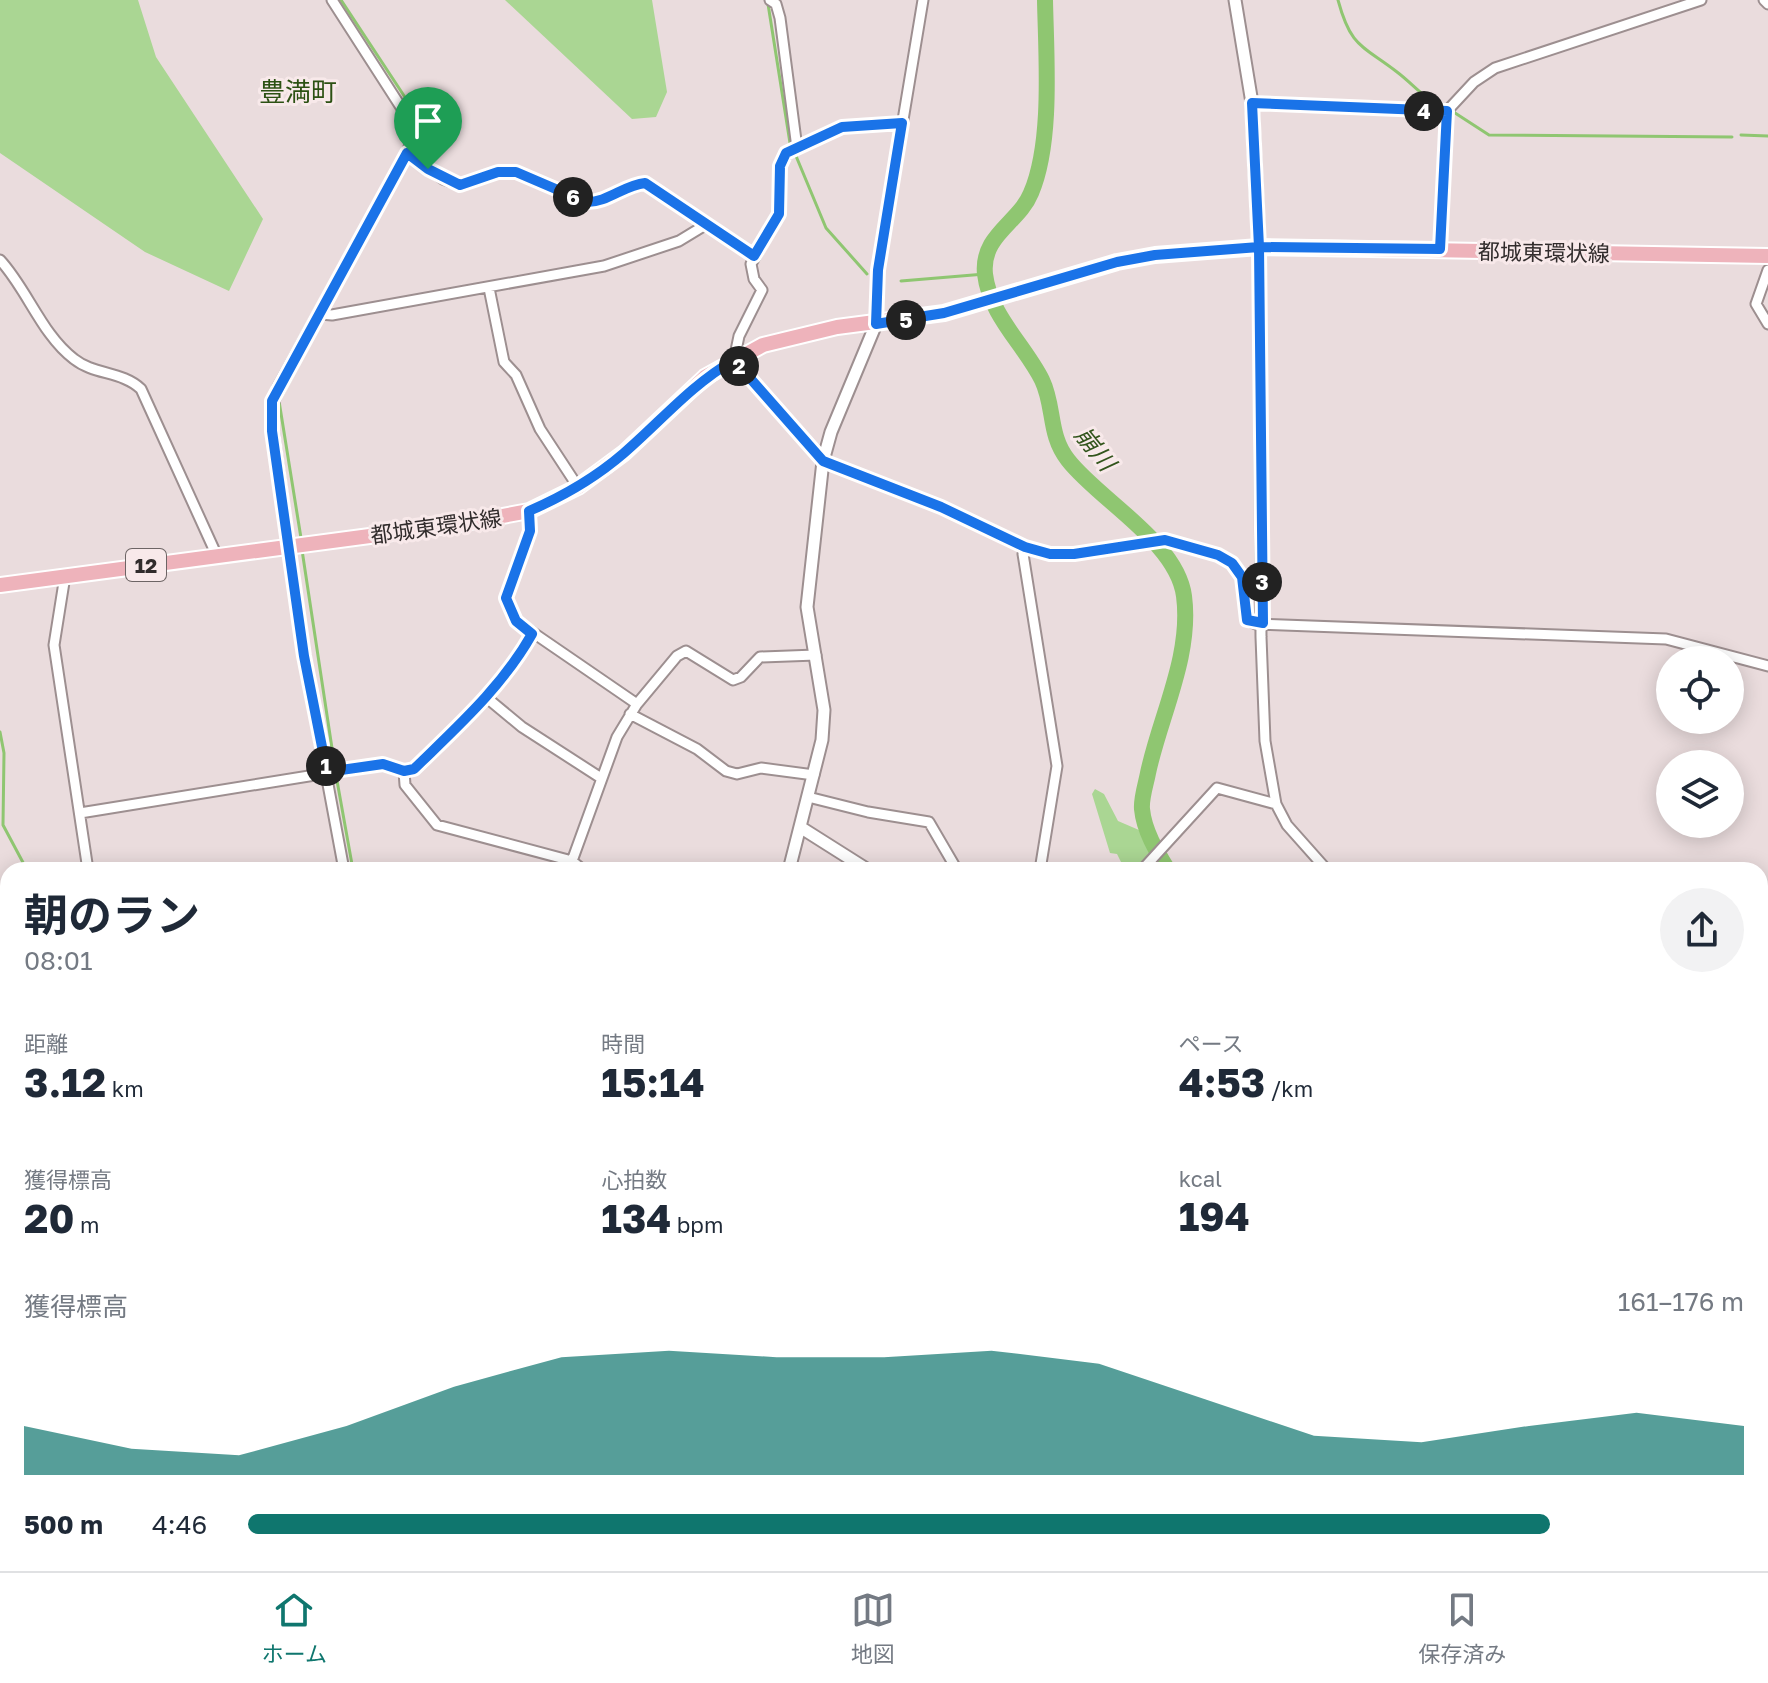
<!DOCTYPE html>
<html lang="ja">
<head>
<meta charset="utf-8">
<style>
  body { margin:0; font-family:"Golos Text","Noto Sans JP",sans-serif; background:#f2f2f3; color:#1f2937; height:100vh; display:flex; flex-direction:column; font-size:30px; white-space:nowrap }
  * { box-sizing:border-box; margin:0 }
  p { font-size:26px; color:#747a83 }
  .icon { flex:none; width:44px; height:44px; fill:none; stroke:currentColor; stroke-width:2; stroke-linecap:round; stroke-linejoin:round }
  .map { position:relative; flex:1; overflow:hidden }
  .side { position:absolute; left:0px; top:862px; width:1768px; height:710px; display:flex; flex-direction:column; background:#fff; border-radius:24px 24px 0 0; box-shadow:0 4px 20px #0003 }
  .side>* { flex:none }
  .fabs { position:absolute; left:1656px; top:646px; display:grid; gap:16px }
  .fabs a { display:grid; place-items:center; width:88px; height:88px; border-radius:50%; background:#fff; box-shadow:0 4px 20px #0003; font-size:40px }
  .pin { position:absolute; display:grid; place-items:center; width:68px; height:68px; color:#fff; margin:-82px -34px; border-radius:50% 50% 50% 0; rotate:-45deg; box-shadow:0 0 8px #0007 }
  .pin .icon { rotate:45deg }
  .km { position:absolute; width:40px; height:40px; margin:-20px; border-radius:50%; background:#222; color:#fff; font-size:22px; line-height:40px; text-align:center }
  .round { display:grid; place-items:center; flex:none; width:84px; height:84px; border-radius:42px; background:#f2f2f3 }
  .overview { display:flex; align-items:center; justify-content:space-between; height:136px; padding:0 24px }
  h1 { font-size:44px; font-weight:700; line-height:60px }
  .figures { display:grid; grid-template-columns:repeat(3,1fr); gap:12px; height:136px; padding:8px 24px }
  .figures div { display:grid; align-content:center }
  .figures b { font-size:40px; font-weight:700 }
  .figures small { font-size:22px; font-weight:400 }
  .figures p { font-size:22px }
  .chart { height:224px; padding:16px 24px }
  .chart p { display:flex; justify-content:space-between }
  .chart svg { width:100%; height:144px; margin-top:8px; fill:#0f766e; opacity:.7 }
  ul { padding:0 24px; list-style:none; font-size:26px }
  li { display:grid; grid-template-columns:128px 96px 1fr; align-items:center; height:60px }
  li i { height:20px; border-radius:10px; background:#0f766e }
  .dock { display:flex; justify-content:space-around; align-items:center; height:112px; border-top:2px solid #e0e1e3; background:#fff; font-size:22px; color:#747a83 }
  .dock a { display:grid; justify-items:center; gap:4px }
  .dock .current { color:#0f766e }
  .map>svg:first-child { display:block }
</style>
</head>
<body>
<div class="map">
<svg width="1768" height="1571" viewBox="0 0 1768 1571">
  <rect width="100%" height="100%" fill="#eadcdd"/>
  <path fill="#aad693" d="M 0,0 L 138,0 L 156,57 L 263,219 L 229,291 L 145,252 L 0,153 Z
    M 505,0 L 652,0 L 667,92 L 656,117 L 632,119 Z
    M 1095,789 L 1104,794 L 1118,821 L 1139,830 L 1165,870 L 1125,870 L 1117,854 L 1110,853 L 1092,794 Z"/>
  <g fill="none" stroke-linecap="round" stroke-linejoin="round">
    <path stroke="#8fc671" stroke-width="3" d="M 341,0 L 418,117 L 423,129 L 412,153
      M 1338,0 C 1351,48 1362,45 1397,72 C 1413,84 1423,98 1443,107
      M 768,4 L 790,143
      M 1452,111 L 1489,135 L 1732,137
      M 1741,135 L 1768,136
      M 796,156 L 826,228 L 867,274
      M 901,281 L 985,274
      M 301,538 L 279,401 L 408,160
      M 302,550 L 335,768
      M 0,732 L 4,753 L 3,825 L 27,870
      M 336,775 L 353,870"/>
    <path stroke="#8fc671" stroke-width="16" d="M 1045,0 C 1046,55 1053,142 1031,193 C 1019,223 981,235 985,274 C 990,316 1024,344 1042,380 C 1055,407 1048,435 1068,460 C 1099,500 1177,542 1184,596 C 1192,656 1160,716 1148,773 C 1146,784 1141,798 1142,809 C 1144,831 1157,852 1168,870
      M 1760,1534 L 1768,1537
      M 0,1536 L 8,1540
      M 63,1564 L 82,1571
      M 457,1571 L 473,1564"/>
    <defs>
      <path id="minor" d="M 332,0 L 415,129 L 407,153 L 278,387 L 271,414 L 304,656 L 344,870
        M 770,0 L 776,4 L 780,18 L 797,148 L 786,153 L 780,166 L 779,214 L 751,264 L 754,279 L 762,290 L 739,336 L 734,360 L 823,461 L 941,507 L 1025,547 L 1050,554 L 1074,554 L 1165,540 L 1218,555 L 1232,563 L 1242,577 L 1247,620 L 1256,624 L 1666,639 L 1768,666
        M 1764,0 L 1768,4
        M 1252,103 L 1447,111
        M 797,148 L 842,127 L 902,123
        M 407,153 L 443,179 L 460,185 L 498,172 L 516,172 L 586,202 C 608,203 624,185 645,183 L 754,256
        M 1259,247 L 1261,637 L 1265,741 L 1276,804 L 1287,825 L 1327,870
        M 1440,249 L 1447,111 L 1474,82 L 1495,68 L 1701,0
        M 0,260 C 27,289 42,335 74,359 C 94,375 122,371 141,389 L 217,556
        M 1768,270 L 1756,304 L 1768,324
        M 489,288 L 504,362 L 516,375 L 540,429 L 578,487
        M 320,314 L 332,315 L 604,266 L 679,241 L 707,224
        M 876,324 L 878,270 L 923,0
        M 529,511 L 530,531 L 506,598 L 516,621 L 637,704
        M 1025,547 L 1023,554 L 1057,766 L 1040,870
        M 65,576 L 54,645 L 88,870
        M 487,698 L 522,727 L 601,778
        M 630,714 L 697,749 L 726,771 L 737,774 L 761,768 L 814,775
        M 404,771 L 405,785 L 437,825 L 572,861 L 583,870
        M 808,797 L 868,812 L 929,822 L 957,870
        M 80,813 L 383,764 L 404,771 L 414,769 C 458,726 502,687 532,634
        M 572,861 L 617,737 L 637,704 L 677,656 L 686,651 L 733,680 L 741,677 L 760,657 L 816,655
        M 1142,870 L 1217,788 L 1276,804
        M 0,953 L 8,957
        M 0,1117 L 8,1116
        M 0,1124 L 8,1174
        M 0,1286 L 8,1285
        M 0,1498 L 8,1502
        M 682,1571 L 708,1564"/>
      <path id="tertiary" d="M 1235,0 L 1252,103 L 1259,247
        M 800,827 L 868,870
        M 789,870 L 822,740 L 824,710 L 807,607 L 823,461 L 831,432 L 876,324
        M 1760,1122 L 1768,1124
        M 854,1564 L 855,1571"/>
      <path id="secondary" d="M 1760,1165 L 1768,1151
        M 1641,1571 L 1642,1564"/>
      <path id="primary" d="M 0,585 L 460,524 L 529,511 L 578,487 L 624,453 L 705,377 L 763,345 L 837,327 L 944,313 L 1117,262 L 1155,255 L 1259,247 L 1768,256"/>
    </defs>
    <use href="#minor" stroke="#9d8f90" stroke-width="13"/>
    <use href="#tertiary" stroke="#9d8f90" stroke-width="15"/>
    <use href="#secondary" stroke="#9d8f90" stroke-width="16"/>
    <use href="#primary" stroke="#fff" stroke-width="18"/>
    <use href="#minor" stroke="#fff" stroke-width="9"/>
    <use href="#tertiary" stroke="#fff" stroke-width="11"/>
    <use href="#secondary" stroke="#fff" stroke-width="12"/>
    <use href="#primary" stroke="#eeb3bb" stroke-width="14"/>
  </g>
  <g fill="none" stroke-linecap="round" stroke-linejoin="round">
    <defs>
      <path id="route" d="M 428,169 L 407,153 L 272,401 L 272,431 L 304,656 L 327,772 L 383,764 L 404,771 L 414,769 C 458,726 502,687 532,634 L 516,621 L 506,598 L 530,531 L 529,511 C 564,496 595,478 624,453 C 661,421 691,385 734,360 L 823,461 L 941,507 L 1025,547 L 1050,554 L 1074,554 L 1165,540 L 1218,555 L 1232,563 L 1242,577 L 1247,620 L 1263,623 L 1259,247 L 1440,249 L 1447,111 L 1252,103 L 1259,247 L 1155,255 L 1117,262 L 944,313 L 876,324 L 878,270 L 902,123 L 842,127 L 786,153 L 780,166 L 779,214 L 754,256 L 645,183 C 624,185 607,203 586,202 L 516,172 L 498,172 L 460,185 L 428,169"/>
    </defs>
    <use href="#route" stroke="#fff" stroke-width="16"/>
    <use href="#route" stroke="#1a73e8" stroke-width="10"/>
  </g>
  <g text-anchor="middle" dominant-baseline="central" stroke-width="6" stroke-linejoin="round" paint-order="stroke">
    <rect fill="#f8e9ea" stroke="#6d6565" stroke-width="2" x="126" y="549" width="40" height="32" rx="6"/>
    <g font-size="20" font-weight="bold" fill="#312c2c">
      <text x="146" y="565">12</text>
    </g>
    <g font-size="22" fill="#312c2c" stroke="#f8e9ea">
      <text transform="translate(1544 252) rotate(1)">都城東環状線</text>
      <text transform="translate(436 526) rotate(-8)">都城東環状線</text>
    </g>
    <g font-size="24" font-style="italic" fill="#32551c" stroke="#f8e9ea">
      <text transform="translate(1096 448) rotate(51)">崩川</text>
    </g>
    <g font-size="26" fill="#2c5113" stroke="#f8e9ea">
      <text x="298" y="91">豊満町</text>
    </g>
  </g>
</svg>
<div class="fabs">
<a><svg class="icon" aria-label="locate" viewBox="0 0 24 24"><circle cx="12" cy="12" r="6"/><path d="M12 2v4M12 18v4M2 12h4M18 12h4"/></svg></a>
<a><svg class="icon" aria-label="layers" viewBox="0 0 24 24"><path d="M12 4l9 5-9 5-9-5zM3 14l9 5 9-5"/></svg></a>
</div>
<div class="pin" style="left:428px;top:169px;background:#1e9e55"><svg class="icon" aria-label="arrive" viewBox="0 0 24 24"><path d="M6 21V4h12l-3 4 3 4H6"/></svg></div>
<b class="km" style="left:326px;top:766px">1</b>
<b class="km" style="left:739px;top:366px">2</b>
<b class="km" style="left:1262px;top:582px">3</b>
<b class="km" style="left:1424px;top:111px">4</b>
<b class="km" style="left:906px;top:320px">5</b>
<b class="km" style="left:573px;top:197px">6</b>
<section class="side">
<div class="overview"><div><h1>朝のラン</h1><p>08:01</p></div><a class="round"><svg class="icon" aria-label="share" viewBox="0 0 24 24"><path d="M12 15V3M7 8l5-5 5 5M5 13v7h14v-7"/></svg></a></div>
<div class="figures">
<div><p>距離</p><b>3.12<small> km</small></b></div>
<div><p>時間</p><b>15:14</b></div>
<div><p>ペース</p><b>4:53<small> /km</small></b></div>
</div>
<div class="figures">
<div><p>獲得標高</p><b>20<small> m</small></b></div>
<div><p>心拍数</p><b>134<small> bpm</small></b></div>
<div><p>kcal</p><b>194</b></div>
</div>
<div class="chart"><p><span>獲得標高</span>161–176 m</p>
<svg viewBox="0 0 160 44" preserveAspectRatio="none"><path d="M0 44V29L10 36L20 38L30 29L40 17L50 8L60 6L70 8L80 8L90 6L100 10L110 21L120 32L130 34L140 29L150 25L160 29V44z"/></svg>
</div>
<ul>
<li><b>500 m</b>4:46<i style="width:87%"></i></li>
</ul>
</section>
</div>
<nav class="dock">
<a class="current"><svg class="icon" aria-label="home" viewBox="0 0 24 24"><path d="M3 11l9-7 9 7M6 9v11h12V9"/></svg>ホーム</a>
<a><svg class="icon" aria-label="map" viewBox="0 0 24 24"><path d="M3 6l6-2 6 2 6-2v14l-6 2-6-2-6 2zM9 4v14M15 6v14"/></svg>地図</a>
<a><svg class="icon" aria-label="saved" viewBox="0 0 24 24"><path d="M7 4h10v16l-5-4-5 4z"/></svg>保存済み</a>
</nav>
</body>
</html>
